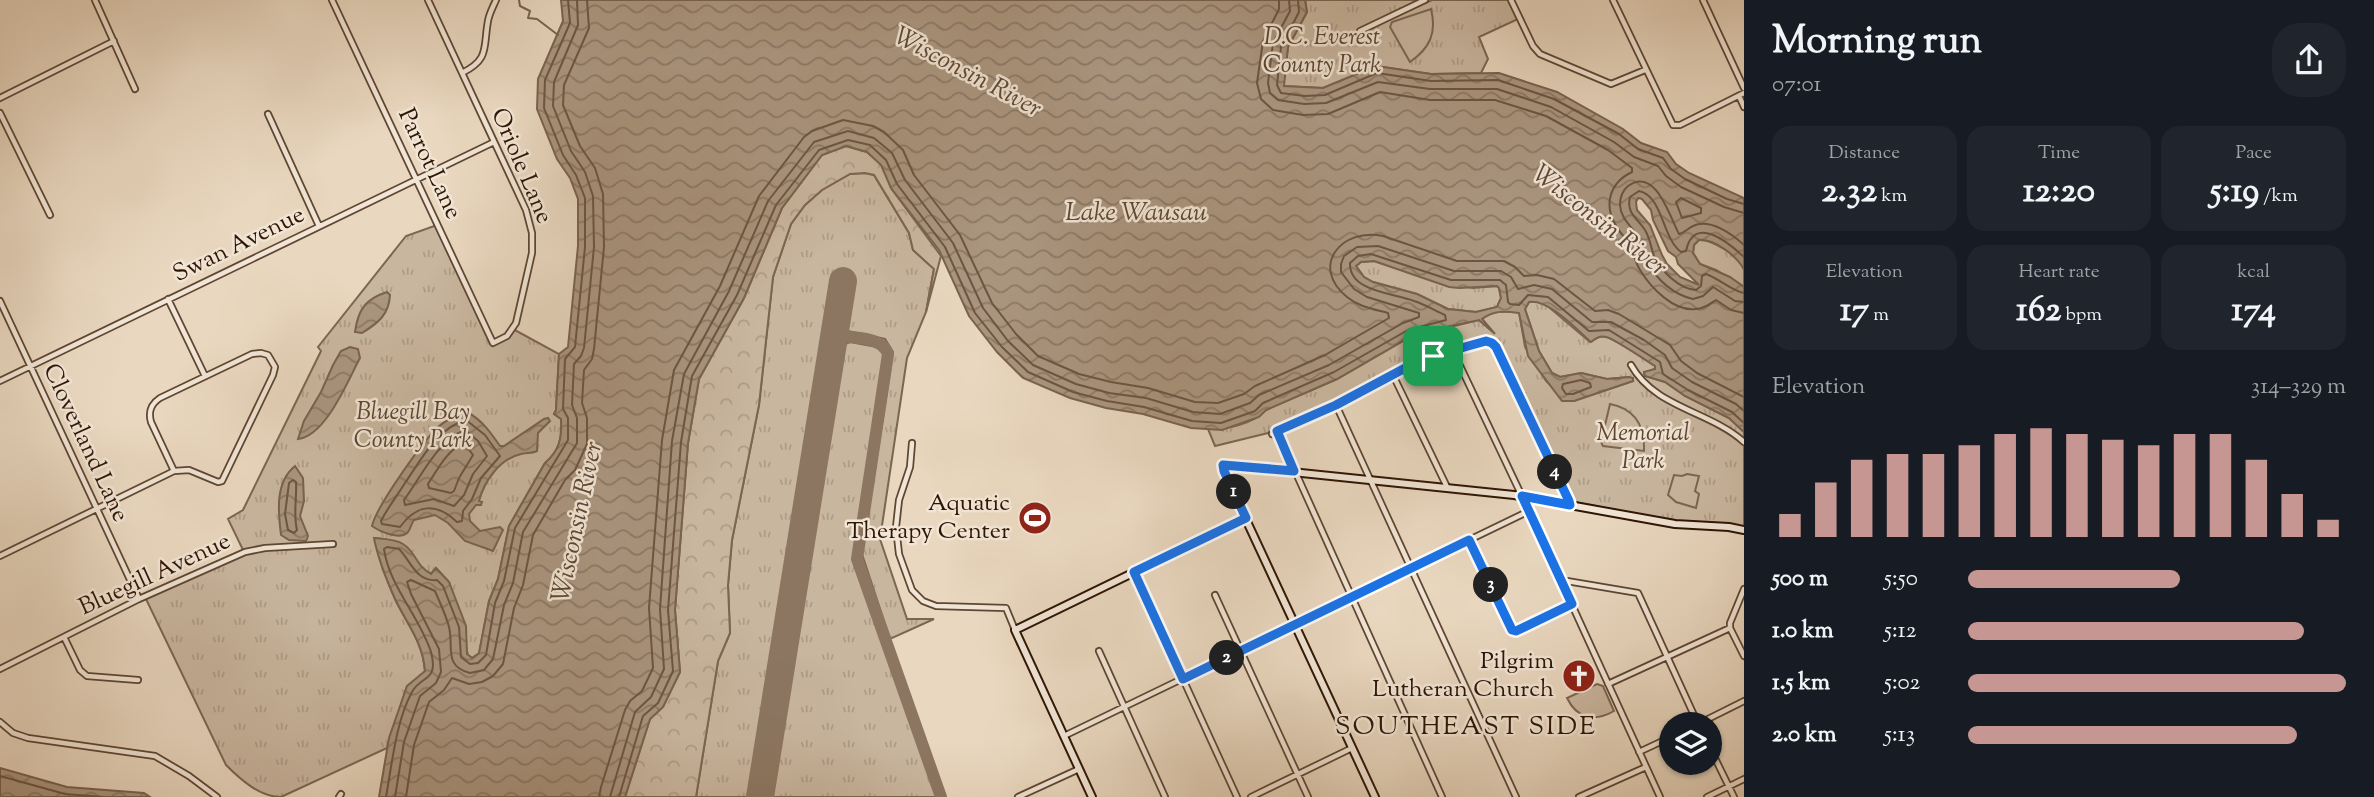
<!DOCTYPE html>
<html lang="en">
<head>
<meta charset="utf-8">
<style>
  body { margin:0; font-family:"Sorts Mill Goudy",serif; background:#20242c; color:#f1f3f6; height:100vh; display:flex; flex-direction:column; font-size:26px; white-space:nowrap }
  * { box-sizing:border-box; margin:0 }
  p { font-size:23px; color:#9ea1a6 }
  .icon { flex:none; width:38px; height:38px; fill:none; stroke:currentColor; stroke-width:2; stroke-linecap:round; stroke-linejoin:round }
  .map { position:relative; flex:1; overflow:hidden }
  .panel { display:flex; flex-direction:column; background:#171b24; width:630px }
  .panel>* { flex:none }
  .buttons { position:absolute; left:1659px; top:712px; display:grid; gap:14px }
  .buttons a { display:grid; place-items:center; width:63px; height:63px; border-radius:50%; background:#171b24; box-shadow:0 2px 5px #0004; font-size:35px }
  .pin { position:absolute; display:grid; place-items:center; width:60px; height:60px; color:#fff; margin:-30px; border-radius:14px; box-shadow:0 4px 10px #0006 }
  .km { position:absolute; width:35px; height:35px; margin:-18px; border-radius:50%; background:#222; color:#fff; font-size:19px; line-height:35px; text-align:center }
  .round { display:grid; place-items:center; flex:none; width:74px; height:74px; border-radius:28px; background:#20242c }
  .head { display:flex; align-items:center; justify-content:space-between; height:119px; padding:0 28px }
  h1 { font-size:38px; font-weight:800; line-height:52px }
  .metrics { display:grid; grid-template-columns:repeat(3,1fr); gap:10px; height:119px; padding:7px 28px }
  .metrics div { display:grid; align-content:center; border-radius:18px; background:#20242c; text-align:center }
  .metrics b { font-size:35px; font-weight:800 }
  .metrics small { font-size:19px; font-weight:400 }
  .metrics p { font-size:19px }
  .chart { height:196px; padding:14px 28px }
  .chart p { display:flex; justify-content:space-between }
  .chart svg { width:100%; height:126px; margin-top:7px; stroke:#c59692; stroke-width:6 }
  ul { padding:0 28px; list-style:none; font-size:23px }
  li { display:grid; grid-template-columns:112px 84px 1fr; align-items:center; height:52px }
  li i { height:18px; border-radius:9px; background:#c59692 }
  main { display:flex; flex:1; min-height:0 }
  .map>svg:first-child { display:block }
</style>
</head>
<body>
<main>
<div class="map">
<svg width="1744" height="797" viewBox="0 0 1744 797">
  <defs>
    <pattern id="grass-tufts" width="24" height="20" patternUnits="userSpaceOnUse" patternTransform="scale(1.75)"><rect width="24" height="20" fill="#c9b69f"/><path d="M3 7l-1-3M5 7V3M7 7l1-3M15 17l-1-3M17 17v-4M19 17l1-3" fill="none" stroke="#ad9c87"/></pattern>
    <pattern id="forest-crowns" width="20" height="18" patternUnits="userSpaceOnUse" patternTransform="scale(1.75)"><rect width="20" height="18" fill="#c9b69f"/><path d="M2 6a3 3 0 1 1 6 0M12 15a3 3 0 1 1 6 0" fill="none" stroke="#ad9c87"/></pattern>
    <pattern id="water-waves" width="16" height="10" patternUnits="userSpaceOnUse" patternTransform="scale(1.75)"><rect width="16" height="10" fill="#aa957f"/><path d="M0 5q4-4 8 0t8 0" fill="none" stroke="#8b7866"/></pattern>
  </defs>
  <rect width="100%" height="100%" fill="#e9d7bf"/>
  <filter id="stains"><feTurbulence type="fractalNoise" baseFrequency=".00286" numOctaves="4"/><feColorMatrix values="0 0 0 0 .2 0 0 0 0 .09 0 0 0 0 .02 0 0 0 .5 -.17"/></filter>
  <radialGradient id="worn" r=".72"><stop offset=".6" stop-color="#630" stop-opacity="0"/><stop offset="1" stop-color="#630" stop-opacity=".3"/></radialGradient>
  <path fill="url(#grass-tufts)" stroke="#7c6652" stroke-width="2" d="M 1305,0 L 1425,0 L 1360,33 L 1432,0 L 1509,0 L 1518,19 L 1479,37 L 1488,59 L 1481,73 L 1431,74 L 1376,66 L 1323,88 L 1283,86 L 1288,47 L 1307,12 Z
    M 865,173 L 874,175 L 909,233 L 913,250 L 934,269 L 926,312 L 907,358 L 880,539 L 907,619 L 934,619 L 890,639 L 862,554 L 893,352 L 885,339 L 848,331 L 845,321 L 851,284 L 832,280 L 749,797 L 696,797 L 718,661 L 730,633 L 728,585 L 732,540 L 759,405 L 773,277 L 791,224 L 805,205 L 822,190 L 850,174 Z
    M 437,225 L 493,343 L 513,329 L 559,354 L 556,410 L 554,414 L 561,419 C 562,438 560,450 545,463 L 509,526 L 498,579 L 489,601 L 479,654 L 472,658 L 468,655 L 449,582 L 436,568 L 431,574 C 402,558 419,542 375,538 C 378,559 387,581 396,601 C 408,626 423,642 425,672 L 407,686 L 387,748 L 281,797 C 260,797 241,780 226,765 L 145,597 L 244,552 L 228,519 L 243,510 L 321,351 L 318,347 L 406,236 Z
    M 1699,240 C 1712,239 1741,257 1744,270 C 1744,275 1744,282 1744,287 L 1716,270 L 1700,264 L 1693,253 L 1694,245 Z
    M 1374,261 L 1433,280 L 1473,288 L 1497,286 L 1499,288 L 1501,298 L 1497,307 L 1476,312 L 1448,309 L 1417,294 L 1373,282 L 1364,277 L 1356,266 L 1361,262 Z
    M 1534,301 L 1544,303 L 1590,342 C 1594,339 1601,335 1606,337 C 1614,338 1646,360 1655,366 L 1655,369 L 1644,373 L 1645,376 L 1665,382 L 1685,396 L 1729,418 L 1744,432 L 1744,527 L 1683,523 L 1575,502 L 1501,351 L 1490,339 L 1425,354 L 1340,402 L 1268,433 L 1215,446 L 1208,429 C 1227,430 1252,424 1266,410 L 1337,379 L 1410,337 L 1443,329 L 1451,341 L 1453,340 L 1446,328 L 1479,320 L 1492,331 L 1482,319 C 1494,310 1505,311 1519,312 L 1525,347 L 1546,381 L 1555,390 L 1574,401 L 1633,381 L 1629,377 L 1607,379 L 1581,373 L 1560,377 L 1552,373 L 1539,351 L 1525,309 L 1529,302 Z
    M 850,342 L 877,347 L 884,354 L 853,560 L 937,797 L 769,797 L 840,352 L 843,345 Z"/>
  <path fill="url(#forest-crowns)" stroke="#7c6652" stroke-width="2" d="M 846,146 L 867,152 L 882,165 L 891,188 L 941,256 L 926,312 L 934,269 L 913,250 L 909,233 L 874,175 L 865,173 L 850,174 L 822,190 L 805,205 L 791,224 L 773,277 L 759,405 L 732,540 L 728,585 L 730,633 L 718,661 L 696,797 L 625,797 L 650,719 L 663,707 L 680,672 L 675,610 L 688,443 L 699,379 L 744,298 L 782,208 L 822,155 Z"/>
  <path fill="#c9b69f" stroke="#7c6652" stroke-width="2" d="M 1431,9 C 1437,33 1430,48 1410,62 L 1390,27 L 1392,22 Z
    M 1610,404 C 1636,409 1645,427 1644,451 L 1603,446 L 1601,442 Z
    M 1687,474 L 1699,476 L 1695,491 L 1699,494 L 1696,508 L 1676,502 L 1668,495 L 1674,475 L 1682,476 Z
    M 1597,684 L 1603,686 L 1614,711 C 1595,722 1577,719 1567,698 Z"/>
  <path fill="url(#water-waves)" stroke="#79624e" stroke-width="2" fill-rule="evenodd" d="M 561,0 L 1305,0 L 1307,12 L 1288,47 L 1284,86 L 1323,88 L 1376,66 L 1431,74 L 1499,73 L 1557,92 L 1623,129 L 1641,143 L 1667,152 L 1676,164 L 1689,173 L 1744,198 L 1744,269 C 1736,256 1716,239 1699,240 L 1694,245 L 1693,253 L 1700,264 L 1730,277 L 1744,287 L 1744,432 L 1729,418 L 1685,396 L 1665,382 L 1645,376 L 1644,372 L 1655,369 L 1655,366 C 1647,361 1613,338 1606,337 C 1600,335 1595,339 1591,342 C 1576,329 1549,299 1529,302 L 1525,309 L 1539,351 L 1552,373 L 1560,377 L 1581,373 L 1607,379 L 1629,377 L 1633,378 L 1633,381 L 1574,401 L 1562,401 L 1528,356 L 1519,313 C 1505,311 1494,310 1482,319 L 1495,334 L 1479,320 L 1446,327 L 1454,341 L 1451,341 L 1442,329 L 1410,337 L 1337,379 L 1266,410 L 1259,417 L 1222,430 L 1191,428 L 1143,414 L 1106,408 L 1070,398 L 1023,378 L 997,352 L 969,316 L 939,250 L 891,188 L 881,165 L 867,152 L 846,146 L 822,155 L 782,208 L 744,298 L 699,379 L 688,443 L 675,610 L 680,672 L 663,707 L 650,719 L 625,797 L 379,797 L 389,738 L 407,686 L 425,671 C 423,643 408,625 396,601 C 387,581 378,559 374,538 C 383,539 396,539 403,544 C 416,552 415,565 431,574 L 436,568 L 449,582 L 466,626 L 467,654 L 472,658 L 479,653 L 489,601 L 498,579 L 509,526 L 545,463 C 560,450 562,438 561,419 L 554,414 L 556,410 L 559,354 L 568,347 L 578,246 L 578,199 L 570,178 L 557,159 L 537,109 L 538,79 L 563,21 ZM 1638,198 L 1642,199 L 1651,210 L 1653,220 L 1668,251 L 1676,257 L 1678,264 L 1699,285 L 1680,277 L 1667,264 L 1662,255 L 1650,225 L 1637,210 L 1636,202 ZM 1374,261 L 1449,287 L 1459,288 L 1497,286 L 1499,288 L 1501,298 L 1497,307 L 1476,312 L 1448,309 L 1417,294 L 1373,282 L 1364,277 L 1356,266 L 1361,262 Z
    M 387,292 L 390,295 C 389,315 378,323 362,333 L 355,332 C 358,310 365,299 387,292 Z
    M 350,347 L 358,349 L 360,358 C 348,380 326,436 298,439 L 304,421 L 321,392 L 333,365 L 341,351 Z
    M 467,412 C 482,420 491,433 500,446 L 504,446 L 544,419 L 548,418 L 550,421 L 538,433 L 537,451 C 531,454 527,452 521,454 C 499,459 484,482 479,501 L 482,502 L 481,505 L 476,505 L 469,514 L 470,521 L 480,531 L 500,527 L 503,530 L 493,551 L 465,541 L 448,523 L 435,515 L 414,520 C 411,524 411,528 408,532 C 400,541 379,531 372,526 C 376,507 423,441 438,427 C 446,420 457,415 467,412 Z
    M 295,466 L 303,478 L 304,501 L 300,516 L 308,536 L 306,541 L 289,540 L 281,535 C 278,511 275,482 295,466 Z
    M 0,768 L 67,787 L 144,793 L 150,797 L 0,797 Z"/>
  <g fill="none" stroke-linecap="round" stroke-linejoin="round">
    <path stroke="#6c5542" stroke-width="2" d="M 1279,0 L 1279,9 L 1263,41 L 1257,83 L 1261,99 L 1273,110 L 1303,115 L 1328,114 L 1380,92 L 1430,100 L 1495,100 L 1546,116 L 1608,150 L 1632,168 L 1632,172 C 1609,183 1603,206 1617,227 C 1620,234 1627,238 1630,245 C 1634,253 1635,262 1640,270 C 1651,288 1674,312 1696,309 C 1704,309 1710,304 1716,300 L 1731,310 L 1744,313
      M 1289,0 L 1290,11 L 1273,43 L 1268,83 L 1270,93 L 1278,100 L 1304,104 L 1326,103 L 1378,82 L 1430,89 L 1497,89 L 1551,107 L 1614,142 L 1634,157 L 1658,166 L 1666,176 L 1681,187 L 1724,207 L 1744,213
      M 1298,0 L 1299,12 L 1281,47 L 1277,85 L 1281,93 L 1305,96 L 1325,95 L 1377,73 L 1431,81 L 1498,80 L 1554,99 L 1619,134 L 1638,149 L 1663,158 L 1671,169 L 1685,179 L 1727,199 L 1744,204
      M 1681,198 L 1701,208 L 1701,213 L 1682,218 L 1676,202 Z
      M 1744,245 C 1732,234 1710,218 1693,226 C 1687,229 1684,233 1679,234 C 1670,218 1656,166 1628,186 C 1622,191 1620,198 1620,205 C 1621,220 1632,226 1638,237 C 1642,245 1644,255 1648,263 C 1657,280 1674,295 1693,299 L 1703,296 L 1713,287 L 1735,301 L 1744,302
      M 1744,257 C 1728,242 1694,214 1686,251 L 1681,252 C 1662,238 1663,196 1639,191 L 1630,197 C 1626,213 1637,218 1645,230 C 1650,238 1651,248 1654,256 C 1661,271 1679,289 1696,290 L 1701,286 L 1702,276 L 1706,274 C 1718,278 1732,291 1744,293
      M 1581,380 L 1590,383 L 1591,387 L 1573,394 L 1566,394 L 1562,388 L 1563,384 Z
      M 466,420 L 485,435 L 500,456 L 481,478 L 472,499 L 463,511 L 462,521 L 457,522 C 436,502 417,504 400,527 L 382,524 L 381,521 C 388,507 397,496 405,483 C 421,460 437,428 466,420 Z
      M 465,430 L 478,441 L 487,456 L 473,474 L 464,495 L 454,506 L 434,499 L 405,505 L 404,500 C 422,476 436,442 465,430 Z
      M 464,443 L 473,455 L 459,478 L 454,491 L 451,493 L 429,488 L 428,484 C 437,470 448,449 464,443 Z
      M 293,480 L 296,482 C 297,500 293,514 297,530 L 294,533 L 288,530 L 285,514 L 289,483 Z
      M 0,776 L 65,794 L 103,797
      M 386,797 C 392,764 396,721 412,692 C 421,675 439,682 431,652 C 420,617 389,586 384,549 L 387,547 L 399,549 C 411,561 416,582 437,580 L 443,586 L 459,627 L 461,657 L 470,664 L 478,663 L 486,655 L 495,603 L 504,581 L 515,528 L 568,440 L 568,418 L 563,409 L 565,359 L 575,347 L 585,247 L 585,198 L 576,175 L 563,155 L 544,108 L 545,80 L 570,23 L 568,0
      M 395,797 L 404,742 L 420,696 L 436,683 L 441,672 L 439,649 L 411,594 L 407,582 L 411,580 L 435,591 C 440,603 446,615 449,627 C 454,647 443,666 470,673 L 484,670 L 493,659 L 504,605 L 513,583 L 523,532 L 577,443 L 577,418 L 572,405 L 574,364 L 581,356 L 584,348 L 594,247 L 593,196 L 585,172 L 571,151 L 553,106 L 554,82 L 578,25 L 577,0
      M 406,797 L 414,745 L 429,702 L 444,690 L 452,678 L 469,684 L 482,682 L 493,676 L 503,664 L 514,608 L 523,585 L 533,535 L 565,480 L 575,470 L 587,444 L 587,418 L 582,403 L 584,370 L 592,359 L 594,349 L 604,247 L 603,194 L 595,168 L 580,146 L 563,105 L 564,85 L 589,28 L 587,0
      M 599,797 L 601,787 L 625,710 L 630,701 L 642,691 L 653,668 L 649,608 L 662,440 L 674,370 L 720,286 L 759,196 L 804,137 L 812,131 L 843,120 L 873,126 L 884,132 L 903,150 L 914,175 L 960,235 L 992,303 L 1016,334 L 1038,356 L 1079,374 L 1111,382 L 1148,388 L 1195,402 L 1218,403 L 1244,394 L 1255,386 L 1325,355 L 1389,318 L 1388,313 C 1373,309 1359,307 1347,297 C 1309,266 1342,227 1383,236 L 1457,261 L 1504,261 L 1515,267 L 1524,276 L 1537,275 L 1554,279 L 1595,311 L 1608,310 L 1619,314 L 1670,345 L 1681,361 L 1697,373 L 1744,397
      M 610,797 L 635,712 L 651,697 L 664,669 L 660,609 L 672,441 L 684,374 L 729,291 L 768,201 L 814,142 L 848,131 L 874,138 L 892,153 L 905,180 L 953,243 L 983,308 L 1008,341 L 1033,365 L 1076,384 L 1109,393 L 1146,398 L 1193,412 L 1220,414 L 1250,403 L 1259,395 L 1329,365 L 1403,323 L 1419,317 L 1419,313 L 1367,297 L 1354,289 L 1341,272 L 1341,264 L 1344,256 L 1357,247 L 1378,246 L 1454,271 L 1501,271 L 1511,277 L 1518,289 L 1534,285 L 1552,289 L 1592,322 L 1611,322 L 1644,340 L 1665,355 L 1672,368 L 1692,382 L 1736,404 L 1744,411
      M 619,797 L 643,716 L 658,703 L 673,671 L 668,610 L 681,442 L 692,376 L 737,295 L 776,205 L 819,150 L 848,140 L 870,145 L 886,160 L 897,184 L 945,247 L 975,313 L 1002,347 L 1028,372 L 1073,392 L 1107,401 L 1144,407 L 1192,421 L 1221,423 L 1255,411 L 1263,403 L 1334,372 L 1408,330 L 1446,320 L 1445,315 C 1434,310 1424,304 1414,301 C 1394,293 1349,292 1350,263 L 1358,256 L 1371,254 L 1451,280 L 1500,280 L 1506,285 L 1508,302 L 1510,304 L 1519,305 L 1528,295 L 1548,297 L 1589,331 L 1609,330 L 1660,362 L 1663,374 L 1688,390 L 1732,412 L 1744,423"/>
    <path stroke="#79624e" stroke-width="2" d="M 519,0 L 520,6 L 530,11 L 528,18 L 537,19 L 558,35"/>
    <path stroke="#8c7662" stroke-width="12" d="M 833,336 C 850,338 881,335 888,354 L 857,559 L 941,797"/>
    <path stroke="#8c7662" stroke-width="28" d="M 760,797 L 843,281"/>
    <defs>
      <path id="street" d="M 95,0 L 135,89
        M 332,0 L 493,343 L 507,336 L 516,323 L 532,253 L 532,233 L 526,210 L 428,0
        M 1511,0 L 1533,46 L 1540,54 L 1611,84 L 1645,70
        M 1613,0 L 1673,125 L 1680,125 L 1744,93
        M 1703,0 L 1744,88
        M 1360,31 L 1425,0
        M 462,73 C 490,59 483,48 488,21 C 489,14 493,7 496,0
        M 1739,96 L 1744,107
        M 0,98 L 114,41
        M 0,113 L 50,215
        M 268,114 L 319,226
        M 168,299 L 205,376
        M 0,301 L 139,599
        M 1453,351 L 1529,511 L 1660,797
        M 1631,365 C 1655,408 1710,411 1744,442
        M 1393,375 L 1447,487
        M 0,381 L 494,142
        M 1336,405 L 1516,797
        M 1277,431 L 1442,797
        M 1272,434 L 1336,405 L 1422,359 L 1488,342 L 1496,347 L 1569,505
        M 912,443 L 910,467 L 899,500 L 896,527 L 899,554 L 912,590 L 923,601 L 936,606 L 1006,608 L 1015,630
        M 1469,540 L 1512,630 L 1516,631 L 1572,604
        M 0,556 L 174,471 L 189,470 L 218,482 L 222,481 L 273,375 L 275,367 L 268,355 L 261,353 L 252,354 L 160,398 C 151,404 148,411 151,422 L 174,471
        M 1134,572 L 1237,797
        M 1561,580 L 1638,593 L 1698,724
        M 1215,595 L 1308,797
        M 1730,628 L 1730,623 L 1744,589
        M 1730,628 L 1744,656
        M 64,637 L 80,670 L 87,676 L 138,680
        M 1099,651 L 1165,797
        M 0,669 L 139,599 L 245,552 L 265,548 L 333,544
        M 1608,684 L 1730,628
        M 0,722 L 13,733 L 28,738 L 155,756 L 189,776 L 217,797
        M 1698,724 L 1744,701
        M 1064,736 L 1529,511
        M 1710,748 L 1734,797
        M 1639,752 L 1671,737
        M 339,797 L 341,794
        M 1018,797 L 1079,769
        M 1251,797 L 1352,748
        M 1579,797 L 1646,767
        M 1707,797 L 1744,779"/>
      <path id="secondary" d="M 1092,797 L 1015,630 L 1246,518
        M 1375,797 L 1223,470 L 1223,465 L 1514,495 L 1675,524 L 1729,527 L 1744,530"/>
    </defs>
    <use href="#street" stroke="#5e4633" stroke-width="8"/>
    <use href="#secondary" stroke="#2f1504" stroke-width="10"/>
    <use href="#street" stroke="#f1e5d5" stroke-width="4.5"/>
    <use href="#secondary" stroke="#f1e5d5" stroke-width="6"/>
  </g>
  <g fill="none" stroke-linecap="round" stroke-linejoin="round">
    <defs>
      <path id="route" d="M 1486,341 L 1492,343 L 1496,347 L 1569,501 L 1570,505 L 1522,496 L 1572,604 L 1516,631 L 1512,630 L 1469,540 L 1183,679 L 1134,572 L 1246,518 L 1224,471 L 1223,465 L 1294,471 L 1277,431 L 1336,405 L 1422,359 Z"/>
    </defs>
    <use href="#route" stroke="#fff" stroke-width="14"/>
    <use href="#route" stroke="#1a73e8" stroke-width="9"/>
  </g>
  <defs>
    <symbol id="stadium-disc" viewBox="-11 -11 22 22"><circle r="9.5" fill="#8f2418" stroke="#f1e5d5"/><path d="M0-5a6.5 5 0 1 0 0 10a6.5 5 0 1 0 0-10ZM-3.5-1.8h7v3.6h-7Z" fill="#fff"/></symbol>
    <symbol id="church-disc" viewBox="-11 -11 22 22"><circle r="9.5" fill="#8f2418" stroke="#f1e5d5"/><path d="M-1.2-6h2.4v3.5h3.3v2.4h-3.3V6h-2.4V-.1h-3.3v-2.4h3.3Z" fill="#fff"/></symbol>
  </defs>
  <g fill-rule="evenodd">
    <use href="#stadium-disc" x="1016" y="499" width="38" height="38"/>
    <use href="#church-disc" x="1560" y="657" width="38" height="38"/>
  </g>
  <g text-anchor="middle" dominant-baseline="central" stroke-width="5" stroke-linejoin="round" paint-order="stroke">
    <g font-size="24" font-style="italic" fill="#5d4532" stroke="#f1e5d5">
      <text x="1322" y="38">D.C. Everest<tspan x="1322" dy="28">County Park</tspan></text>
      <text x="413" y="413">Bluegill Bay<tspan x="413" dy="28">County Park</tspan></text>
      <text x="1643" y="434">Memorial<tspan x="1643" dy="28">Park</tspan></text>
    </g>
    <g font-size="24" fill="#2f1504" stroke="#f1e5d5">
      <text transform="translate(429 164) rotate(65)">Parrot Lane</text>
      <text transform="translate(521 166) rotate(67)">Oriole Lane</text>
      <text transform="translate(239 245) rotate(-26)">Swan Avenue</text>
      <text transform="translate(85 443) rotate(65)">Cloverland Lane</text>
      <text transform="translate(155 575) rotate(-25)">Bluegill Avenue</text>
    </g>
    <g font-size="24" fill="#2f1504" stroke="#f1e5d5" text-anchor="end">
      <text x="1010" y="504">Aquatic<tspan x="1010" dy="28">Therapy Center</tspan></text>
      <text x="1554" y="662">Pilgrim<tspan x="1554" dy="28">Lutheran Church</tspan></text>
    </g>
    <g font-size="26" font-style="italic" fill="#604835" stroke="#f1e5d5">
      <text transform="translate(967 73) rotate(28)">Wisconsin River</text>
      <text x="1136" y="213">Lake Wausau</text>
      <text transform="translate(1599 221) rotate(38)">Wisconsin River</text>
      <text transform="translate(578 522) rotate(-78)">Wisconsin River</text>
    </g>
    <g font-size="26" letter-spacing="2" fill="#2f1504" stroke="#f1e5d5">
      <text x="1466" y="727">SOUTHEAST SIDE</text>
    </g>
  </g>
  <rect width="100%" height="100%" filter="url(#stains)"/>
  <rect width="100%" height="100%" fill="url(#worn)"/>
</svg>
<div class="buttons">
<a><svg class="icon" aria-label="layers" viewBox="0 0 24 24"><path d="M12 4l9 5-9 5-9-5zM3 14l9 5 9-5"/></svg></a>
</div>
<div class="pin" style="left:1433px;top:356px;background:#1e9e55"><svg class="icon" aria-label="arrive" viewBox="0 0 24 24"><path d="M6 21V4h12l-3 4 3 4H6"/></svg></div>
<b class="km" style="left:1234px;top:492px">1</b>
<b class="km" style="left:1227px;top:658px">2</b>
<b class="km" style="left:1491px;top:585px">3</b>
<b class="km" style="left:1555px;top:472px">4</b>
</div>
<section class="panel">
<div class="head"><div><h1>Morning run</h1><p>07:01</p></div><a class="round"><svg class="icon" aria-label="share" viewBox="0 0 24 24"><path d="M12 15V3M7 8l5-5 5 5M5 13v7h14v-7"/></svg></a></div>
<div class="metrics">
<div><p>Distance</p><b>2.32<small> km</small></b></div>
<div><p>Time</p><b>12:20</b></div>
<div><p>Pace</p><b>5:19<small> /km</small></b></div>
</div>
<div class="metrics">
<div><p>Elevation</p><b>17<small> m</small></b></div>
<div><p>Heart rate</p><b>162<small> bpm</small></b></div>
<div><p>kcal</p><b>174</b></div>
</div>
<div class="chart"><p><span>Elevation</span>314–329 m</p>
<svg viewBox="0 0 160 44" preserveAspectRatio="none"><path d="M5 44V36M15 44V25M25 44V17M35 44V15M45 44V15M55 44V12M65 44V8M75 44V6M85 44V8M95 44V10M105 44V12M115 44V8M125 44V8M135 44V17M145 44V29M155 44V38"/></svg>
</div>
<ul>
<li><b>500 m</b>5:50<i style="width:56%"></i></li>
<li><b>1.0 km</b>5:12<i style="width:89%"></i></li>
<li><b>1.5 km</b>5:02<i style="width:100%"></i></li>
<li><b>2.0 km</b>5:13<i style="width:87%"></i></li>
</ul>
</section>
</main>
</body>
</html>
